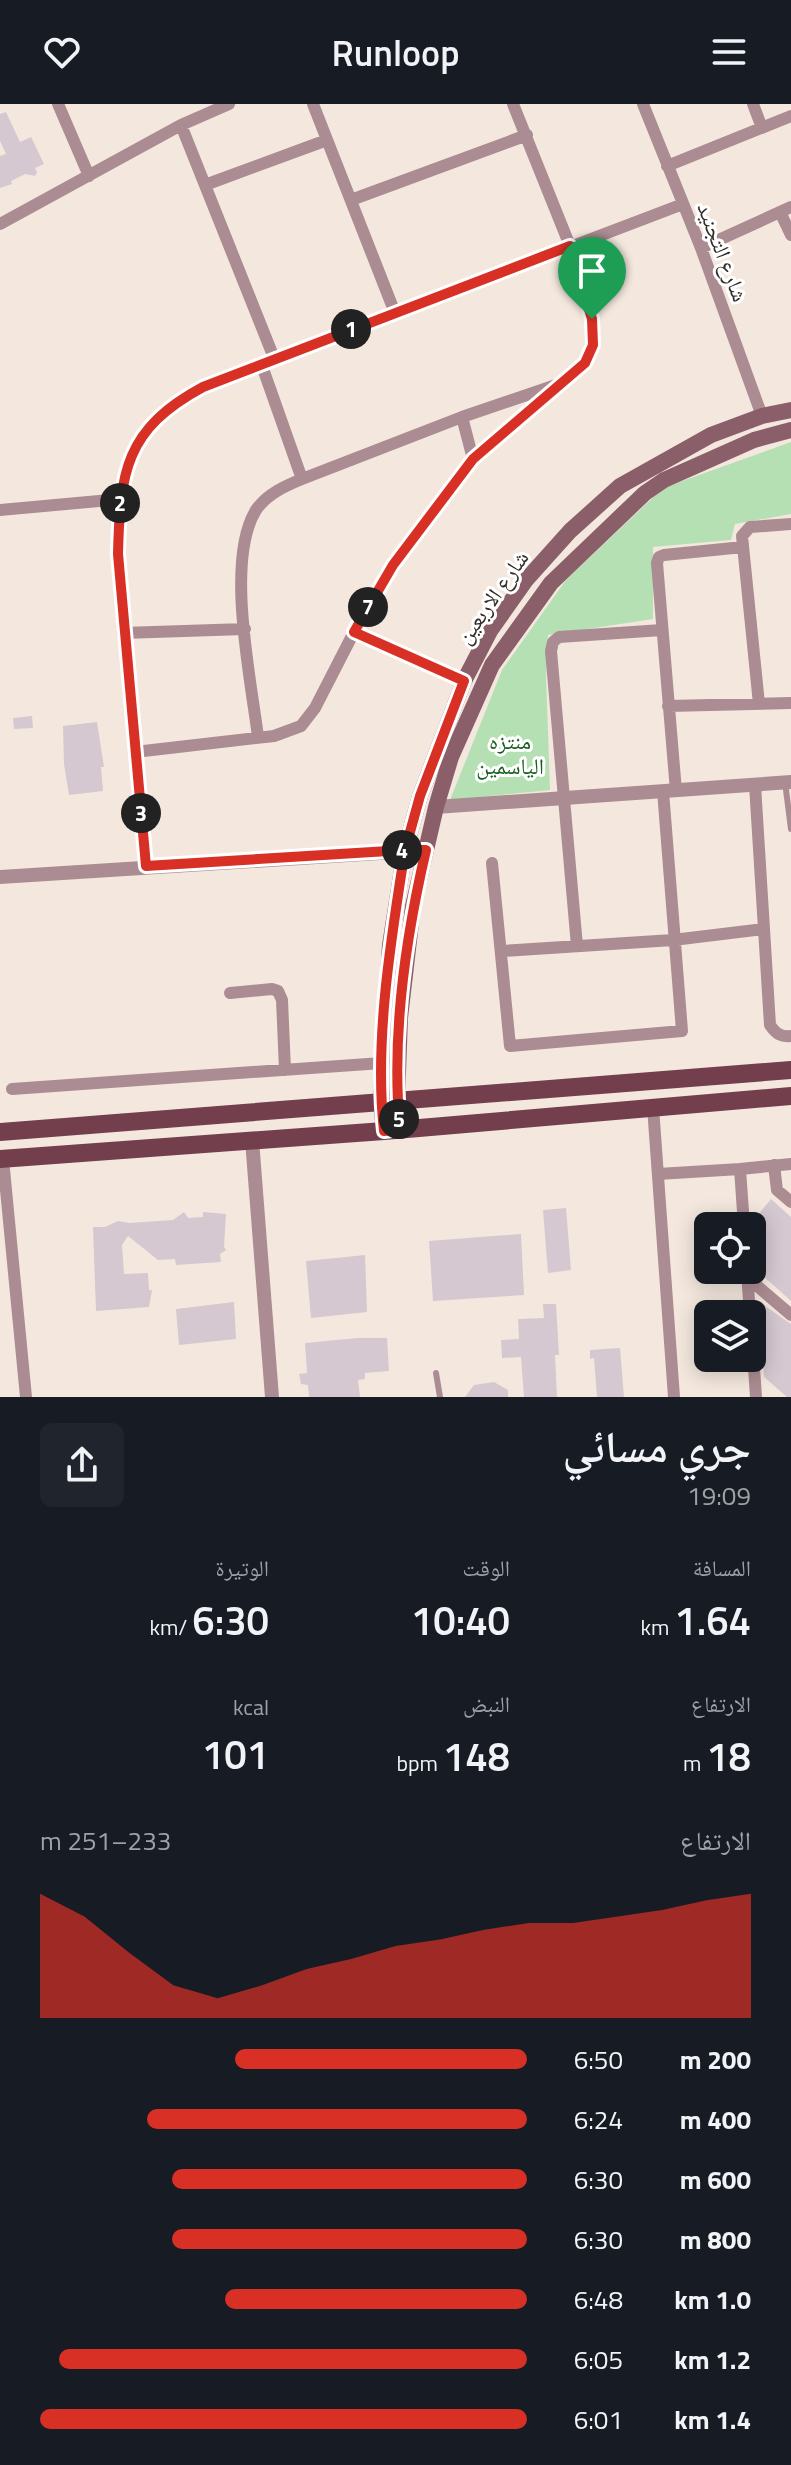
<!DOCTYPE html>
<html lang="ar">
<head>
<meta charset="utf-8">
<style>
  body { margin:0; font-family:"Titillium Web","Noto Naskh Arabic",sans-serif; background:#20242c; color:#f1f3f6; direction:rtl; height:100vh; display:flex; flex-direction:column; font-size:30px; white-space:nowrap }
  * { box-sizing:border-box; margin:0 }
  p { font-size:26px; color:#9ea1a6 }
  .icon { flex:none; width:44px; height:44px; fill:none; stroke:currentColor; stroke-width:2; stroke-linecap:round; stroke-linejoin:round }
  .map { position:relative; height:1293px; overflow:hidden; direction:ltr }
  .details { display:flex; flex-direction:column; background:#171b24; flex:1 }
  .details>* { flex:none }
  .tools { position:absolute; left:694px; top:1108px; display:grid; gap:16px }
  .tools a { display:grid; place-items:center; width:72px; height:72px; border-radius:12px; background:#171b24; box-shadow:0 4px 20px #0003; font-size:40px }
  .pin { position:absolute; display:grid; place-items:center; width:68px; height:68px; color:#fff; margin:-82px -34px; border-radius:50% 50% 50% 0; rotate:-45deg; box-shadow:0 0 8px #0007 }
  .pin .icon { rotate:45deg }
  .km { position:absolute; width:40px; height:40px; margin:-20px; border-radius:50%; background:#222; color:#fff; font-size:22px; line-height:40px; text-align:center }
  .round { display:grid; place-items:center; flex:none; width:84px; height:84px; border-radius:12px; background:#20242c }
  .headline { display:flex; align-items:center; justify-content:space-between; height:136px; padding:0 40px }
  h1 { font-size:44px; font-weight:600; line-height:60px }
  .stats { display:grid; grid-template-columns:repeat(3,1fr); gap:12px; height:136px; padding:8px 40px }
  .stats div { display:grid; align-content:center }
  .stats b { font-size:40px; font-weight:600 }
  .stats small { font-size:22px; font-weight:400 }
  .stats p { font-size:22px }
  .chart { height:224px; padding:16px 40px }
  .chart p { display:flex; justify-content:space-between }
  .chart svg { width:100%; height:144px; margin-top:8px; fill:#d93025; opacity:.7 }
  ul { padding:0 40px; list-style:none; font-size:26px }
  li { display:grid; grid-template-columns:128px 96px 1fr; align-items:center; height:60px }
  li i { height:20px; border-radius:10px; background:#d93025 }
  header { display:flex; justify-content:space-between; align-items:center; height:104px; padding:0 40px; background:#171b24; font-size:36px; font-weight:600 }
  .map>svg:first-child { display:block }
</style>
</head>
<body>
<header><svg class="icon" aria-label="menu" viewBox="0 0 24 24"><path d="M4 6h16M4 12h16M4 18h16"/></svg>Runloop<svg class="icon" aria-label="heart" viewBox="0 0 24 24"><path d="M12 20l-8-8c-3-5 5-10 8-4 3-6 11-1 8 4z"/></svg></header>
<div class="map">
<svg width="791" height="1293" viewBox="0 0 791 1293">
  <rect width="100%" height="100%" fill="#f4e8de"/>
  <path fill="#b4e0b4" d="M 791,338 L 791,410 L 735,420 L 731,436 L 653,443 L 653,515 L 548,531 L 546,572 L 550,686 L 450,696 L 502,566 L 566,476 L 663,384 Z"/>
  <path fill="#d5c8d0" d="M 6,8 L 20,38 L 31,33 L 44,60 L 35,64 L 37,68 L 35,72 L 25,70 L 11,77 L 12,80 L 0,84 L 0,52 L 6,50 L 0,37 L 0,10 Z
    M 32,612 L 33,624 L 14,625 L 13,614 Z
    M 97,618 L 104,663 L 101,663 L 103,687 L 69,691 L 64,660 L 63,622 Z
    M 771,1095 L 791,1113 L 791,1197 L 752,1162 L 753,1117 Z
    M 566,1104 L 571,1166 L 548,1169 L 543,1106 Z
    M 184,1108 L 188,1114 L 203,1113 L 203,1108 L 226,1110 L 224,1143 L 226,1146 L 220,1150 L 221,1158 L 176,1161 L 175,1155 L 158,1156 L 128,1132 L 122,1141 L 124,1170 L 148,1169 L 149,1186 L 152,1186 L 149,1203 L 96,1207 L 93,1123 L 105,1123 L 118,1117 L 129,1119 L 173,1116 Z
    M 521,1130 L 524,1191 L 433,1197 L 429,1137 Z
    M 365,1151 L 367,1208 L 311,1214 L 306,1157 Z
    M 758,1197 L 791,1220 L 791,1293 L 787,1293 L 764,1273 Z
    M 234,1198 L 236,1235 L 179,1241 L 176,1205 Z
    M 543,1200 L 556,1200 L 559,1251 L 555,1251 L 557,1293 L 524,1293 L 521,1253 L 502,1254 L 501,1236 L 519,1235 L 518,1215 L 544,1214 Z
    M 358,1234 L 387,1234 L 389,1267 L 365,1269 L 365,1275 L 358,1276 L 360,1293 L 309,1293 L 308,1281 L 301,1280 L 299,1270 L 307,1269 L 305,1239 Z
    M 620,1244 L 624,1293 L 597,1293 L 594,1254 L 590,1255 L 590,1246 Z
    M 494,1278 L 508,1286 L 508,1293 L 465,1293 L 474,1281 Z"/>
  <g fill="none" stroke-linecap="round" stroke-linejoin="round">
    <path stroke="#ac8c93" stroke-width="6" d="M 785,678 L 791,725
      M 436,1269 L 440,1293"/>
    <path stroke="#ac8c93" stroke-width="12" d="M 58,0 L 89,72
      M 313,0 L 395,209
      M 643,0 L 701,144 L 762,312
      M 753,0 L 762,24
      M 181,21 L 274,254
      M 667,62 L 791,12
      M 205,81 L 327,36
      M 351,96 L 527,31
      M 780,108 L 791,131
      M 0,120 L 181,21 L 229,0
      M 701,144 L 791,103
      M 261,259 L 302,375
      M 462,313 L 473,355
      M 0,406 L 121,395
      M 354,528 L 464,577
      M 123,529 L 245,525
      M 759,600 L 742,432 L 750,423 L 791,420
      M 668,602 L 791,599
      M 258,633 C 251,575 225,456 256,406 C 267,390 285,382 302,375 L 462,313 L 559,280
      M 135,648 L 274,632 L 301,622 L 315,604 L 354,528 L 393,461 L 473,355 L 585,259 L 593,241 L 592,215 L 588,198 L 570,142 L 513,0
      M 755,681 L 770,921 C 776,930 781,933 791,932
      M 676,687 L 657,459 L 659,453 L 664,451 L 743,443
      M 492,759 L 510,942 L 682,927 L 663,687
      M 146,762 L 118,450 C 120,368 125,324 203,283 L 683,100
      M 577,842 L 551,547 L 553,538 L 559,533 L 662,526
      M 502,847 L 673,836 L 764,825
      M 230,889 L 272,885 L 278,887 L 282,896 L 285,966
      M 12,985 L 382,959
      M 653,1003 L 674,1293
      M 3,1055 L 26,1293
      M 774,1061 L 777,1086 L 791,1098
      M 658,1070 L 740,1065
      M 744,1122 L 740,1065 L 791,1060
      M 747,1169 L 750,1210
      M 748,1174 L 791,1211
      M 752,1234 L 756,1293"/>
    <path stroke="#ac8c93" stroke-width="14" d="M 436,703 L 791,678
      M 0,773 L 426,746
      M 252,1036 L 272,1293"/>
    <path stroke="#8b5f6a" stroke-width="16" d="M 400,1025 L 397,997 L 400,914 L 413,802 L 436,703 L 451,653 L 492,561 L 551,479 L 645,389 L 664,376 L 754,336 L 791,326
      M 384,1027 L 381,999 L 382,959 L 390,841 L 405,746 L 420,692 L 464,577 L 490,527 L 526,476 L 570,427 L 620,382 L 711,331 L 762,312 L 791,306"/>
    <path stroke="#733f4d" stroke-width="18" d="M 0,1028 L 791,966
      M 0,1055 L 384,1027 L 791,992"/>
  </g>
  <g fill="none" stroke-linecap="round" stroke-linejoin="round">
    <defs>
      <path id="route" d="M 592,215 L 570,142 L 203,283 C 125,325 120,368 118,450 L 146,762 L 405,746 C 391,835 374,937 384,1027 L 400,1025 C 391,933 405,836 426,746 L 405,746 L 420,692 L 464,577 L 354,528 L 393,461 L 473,355 L 585,259 L 593,241 L 592,215"/>
    </defs>
    <use href="#route" stroke="#fff" stroke-width="16"/>
    <use href="#route" stroke="#d93025" stroke-width="10"/>
  </g>
  <g text-anchor="middle" dominant-baseline="central" stroke-width="6" stroke-linejoin="round" paint-order="stroke">
    <g font-size="22" fill="#322d29" stroke="#fff">
      <text transform="translate(723 148) rotate(69)">شارع التجنيد</text>
      <text transform="translate(492 493) rotate(-55)">شارع الاربعين</text>
    </g>
    <g font-size="22" fill="#185e1f" stroke="#fff">
      <text x="510" y="637">منتزه<tspan x="510" dy="25">الياسمين</tspan></text>
    </g>
  </g>
</svg>
<div class="tools">
<a><svg class="icon" aria-label="locate" viewBox="0 0 24 24"><circle cx="12" cy="12" r="6"/><path d="M12 2v4M12 18v4M2 12h4M18 12h4"/></svg></a>
<a><svg class="icon" aria-label="layers" viewBox="0 0 24 24"><path d="M12 4l9 5-9 5-9-5zM3 14l9 5 9-5"/></svg></a>
</div>
<div class="pin" style="left:592px;top:215px;background:#1e9e55"><svg class="icon" aria-label="arrive" viewBox="0 0 24 24"><path d="M6 21V4h12l-3 4 3 4H6"/></svg></div>
<b class="km" style="left:351px;top:225px">1</b>
<b class="km" style="left:120px;top:399px">2</b>
<b class="km" style="left:141px;top:709px">3</b>
<b class="km" style="left:402px;top:746px">4</b>
<b class="km" style="left:399px;top:1015px">5</b>
<b class="km" style="left:368px;top:503px">7</b>
</div>
<section class="details">
<div class="headline"><div><h1>جري مسائي</h1><p>19:09</p></div><a class="round"><svg class="icon" aria-label="share" viewBox="0 0 24 24"><path d="M12 15V3M7 8l5-5 5 5M5 13v7h14v-7"/></svg></a></div>
<div class="stats">
<div><p>المسافة</p><b>1.64<small> km</small></b></div>
<div><p>الوقت</p><b>10:40</b></div>
<div><p>الوتيرة</p><b>6:30<small> /km</small></b></div>
</div>
<div class="stats">
<div><p>الارتفاع</p><b>18<small> m</small></b></div>
<div><p>النبض</p><b>148<small> bpm</small></b></div>
<div><p>kcal</p><b>101</b></div>
</div>
<div class="chart"><p><span>الارتفاع</span>233–251 m</p>
<svg viewBox="0 0 160 44" preserveAspectRatio="none"><path d="M0 44V6L10 13L20 24L30 34L40 38L50 34L60 29L70 26L80 22L90 20L100 17L110 15L120 15L130 13L140 11L150 8L160 6V44z"/></svg>
</div>
<ul>
<li><b>200 m</b>6:50<i style="width:60%"></i></li>
<li><b>400 m</b>6:24<i style="width:78%"></i></li>
<li><b>600 m</b>6:30<i style="width:73%"></i></li>
<li><b>800 m</b>6:30<i style="width:73%"></i></li>
<li><b>1.0 km</b>6:48<i style="width:62%"></i></li>
<li><b>1.2 km</b>6:05<i style="width:96%"></i></li>
<li><b>1.4 km</b>6:01<i style="width:100%"></i></li>
</ul>
</section>
</body>
</html>
